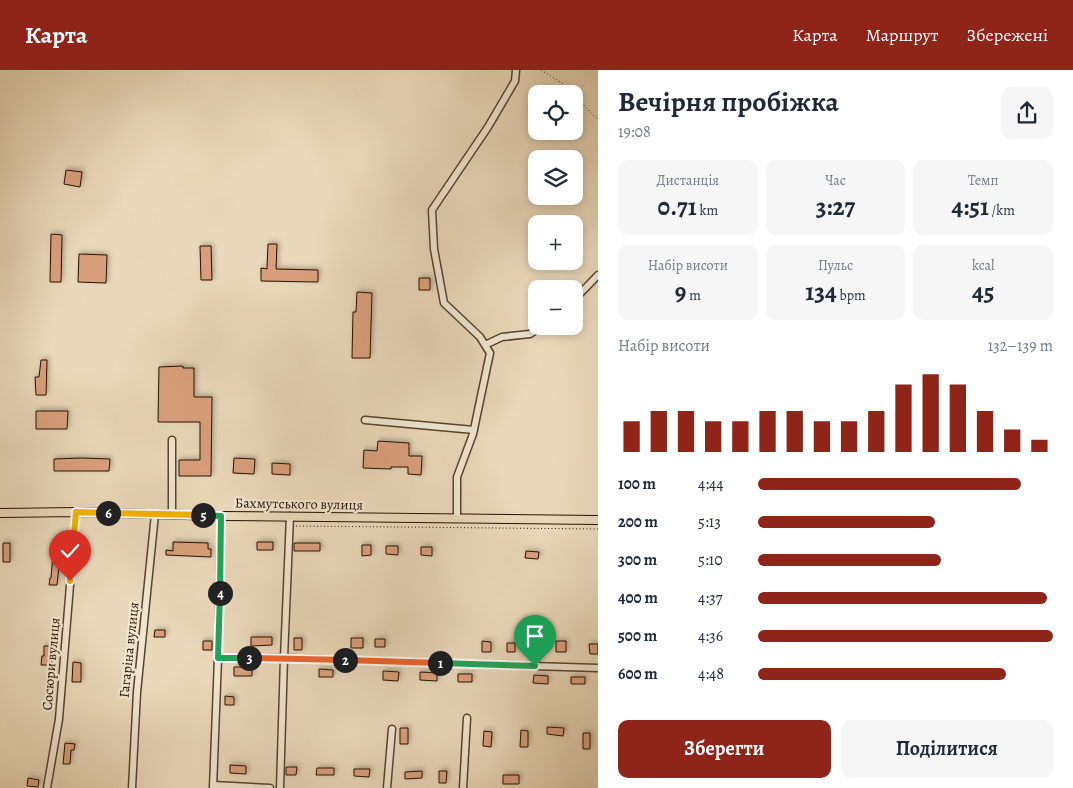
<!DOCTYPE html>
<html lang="uk">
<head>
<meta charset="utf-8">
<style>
  body { margin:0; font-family:Alegreya,serif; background:#f6f6f7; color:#1f2937; height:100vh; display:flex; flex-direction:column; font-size:19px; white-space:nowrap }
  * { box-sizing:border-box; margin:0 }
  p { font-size:16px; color:#747a83 }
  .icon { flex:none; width:28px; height:28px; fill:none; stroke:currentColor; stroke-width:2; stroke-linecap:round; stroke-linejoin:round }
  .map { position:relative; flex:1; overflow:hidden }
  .drawer { display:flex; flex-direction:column; background:#fff; width:475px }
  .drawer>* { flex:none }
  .fabs { position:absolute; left:528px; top:15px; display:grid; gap:10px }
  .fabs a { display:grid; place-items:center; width:55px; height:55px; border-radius:10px; background:#fff; box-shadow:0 2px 8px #0003; font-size:25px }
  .pin { position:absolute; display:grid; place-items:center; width:42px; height:42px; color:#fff; margin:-51px -21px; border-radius:50% 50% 50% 0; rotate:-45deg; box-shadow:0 0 5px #0007 }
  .pin .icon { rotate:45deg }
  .km { position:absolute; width:25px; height:25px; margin:-12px; border-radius:50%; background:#222; color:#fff; font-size:14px; line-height:25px; text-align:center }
  .round { display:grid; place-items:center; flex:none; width:52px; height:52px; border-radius:10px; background:#f6f6f7 }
  .headline { display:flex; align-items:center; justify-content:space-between; height:85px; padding:0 20px }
  h1 { font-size:28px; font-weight:700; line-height:38px }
  .metrics { display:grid; grid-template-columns:repeat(3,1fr); gap:8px; height:85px; padding:5px 20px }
  .metrics div { display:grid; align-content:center; border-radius:10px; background:#f6f6f7; text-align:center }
  .metrics b { font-size:25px; font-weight:700 }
  .metrics small { font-size:14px; font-weight:400 }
  .metrics p { font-size:14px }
  .chart { height:140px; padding:10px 20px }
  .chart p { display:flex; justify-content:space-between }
  .chart svg { width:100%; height:90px; margin-top:5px; stroke:#8f2418; stroke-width:6 }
  .cta { display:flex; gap:10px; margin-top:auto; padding:10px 20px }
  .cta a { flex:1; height:58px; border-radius:10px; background:#8f2418; color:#fff; font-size:20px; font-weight:700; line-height:58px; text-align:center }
  .cta a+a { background:#f6f6f7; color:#1f2937 }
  ul { padding:0 20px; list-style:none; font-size:16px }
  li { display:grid; grid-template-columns:80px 60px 1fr; align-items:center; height:38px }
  li i { height:12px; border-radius:6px; background:#8f2418 }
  header { display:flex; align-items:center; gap:30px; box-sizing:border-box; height:70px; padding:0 25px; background:#8f2418; color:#fff }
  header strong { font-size:24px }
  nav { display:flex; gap:28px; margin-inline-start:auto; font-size:18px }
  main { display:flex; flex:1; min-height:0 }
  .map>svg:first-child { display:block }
</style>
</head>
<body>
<header>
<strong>Карта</strong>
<nav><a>Карта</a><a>Маршрут</a><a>Збережені</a></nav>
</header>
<main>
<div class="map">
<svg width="598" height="718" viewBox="0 0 598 718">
  <defs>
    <filter id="shadow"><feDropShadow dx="2" dy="-2" stdDeviation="2.5" flood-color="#0004"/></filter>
  </defs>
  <rect width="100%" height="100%" fill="#ead8ba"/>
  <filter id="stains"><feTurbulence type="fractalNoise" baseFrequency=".004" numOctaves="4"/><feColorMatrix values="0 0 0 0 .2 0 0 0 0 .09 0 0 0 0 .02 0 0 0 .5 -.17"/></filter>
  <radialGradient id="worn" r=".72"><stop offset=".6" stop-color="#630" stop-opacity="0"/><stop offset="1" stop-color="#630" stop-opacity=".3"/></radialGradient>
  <path fill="#d99f7b" stroke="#281200" filter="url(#shadow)" d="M 66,100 L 82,102 L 80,117 L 64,114 Z
    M 51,164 L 62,165 L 61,212 L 50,212 Z
    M 268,174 L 277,174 L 276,199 L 318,200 L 318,212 L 261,211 L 261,198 L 267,199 Z
    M 200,176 L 211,176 L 212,210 L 201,210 Z
    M 79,184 L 107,185 L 106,213 L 78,212 Z
    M 419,208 L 430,208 L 430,220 L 419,220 Z
    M 357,222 L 372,223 L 370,288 L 352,288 L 353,242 L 356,242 Z
    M 41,290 L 47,290 L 46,325 L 36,325 L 35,307 L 39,307 Z
    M 183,296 L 183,298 L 194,298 L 194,327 L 212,327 L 211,406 L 179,406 L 179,390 L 200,390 L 200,352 L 158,352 L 159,297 Z
    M 36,341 L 68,341 L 67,359 L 36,359 Z
    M 378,371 L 409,373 L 409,386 L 422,386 L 421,405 L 408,404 L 408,397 L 391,397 L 391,399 L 363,398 L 364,380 L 377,381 Z
    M 82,388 L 110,389 L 109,401 L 54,401 L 54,389 Z
    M 234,388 L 255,389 L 254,404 L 233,403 Z
    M 272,393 L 290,394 L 290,405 L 272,404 Z
    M 173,472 L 208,473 L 208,479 L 211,479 L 211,487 L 166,485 L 166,480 L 173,481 Z
    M 257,472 L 273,472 L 273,480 L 257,480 Z
    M 3,473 L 10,473 L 10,492 L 3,492 Z
    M 294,473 L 320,473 L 320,481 L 294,481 Z
    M 362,475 L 371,475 L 371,485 L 362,486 Z
    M 52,476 L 61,476 L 57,515 L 49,515 L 50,508 L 51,508 L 53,484 L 52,484 Z
    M 386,476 L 398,476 L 398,485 L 386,484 Z
    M 421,477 L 432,477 L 432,486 L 421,485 Z
    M 526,481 L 539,482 L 538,489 L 525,488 Z
    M 155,560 L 165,560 L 165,567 L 154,567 Z
    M 527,563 L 536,563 L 536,571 L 527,572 Z
    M 251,567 L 272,567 L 272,575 L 251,576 Z
    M 294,568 L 302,568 L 302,580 L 294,580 Z
    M 351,568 L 363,568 L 363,578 L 351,578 Z
    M 375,569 L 385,569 L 385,577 L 375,577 Z
    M 203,571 L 212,571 L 212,580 L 203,580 Z
    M 482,571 L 491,572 L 491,582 L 482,582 Z
    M 556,571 L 566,571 L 566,582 L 556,582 Z
    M 507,573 L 515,573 L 515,582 L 507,582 Z
    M 589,574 L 598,574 L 598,584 L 590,584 Z
    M 44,576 L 53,576 L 51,595 L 41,595 L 42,586 L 44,586 Z
    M 73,592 L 81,593 L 81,612 L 72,612 Z
    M 234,597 L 252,597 L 252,606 L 234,606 Z
    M 319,599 L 333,600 L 333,607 L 319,607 Z
    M 383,601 L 399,602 L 398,611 L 383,610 Z
    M 420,602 L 437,603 L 437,611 L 420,610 Z
    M 458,604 L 472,604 L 472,612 L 458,612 Z
    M 534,605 L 548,606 L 548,614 L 533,613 Z
    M 571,607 L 585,607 L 585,614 L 571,614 Z
    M 225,626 L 234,627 L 234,635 L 225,635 Z
    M 547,657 L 564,658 L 563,666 L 547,664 Z
    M 400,658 L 408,658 L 408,674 L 400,674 Z
    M 521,660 L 528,661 L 528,677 L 520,677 Z
    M 484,661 L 492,662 L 491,677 L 483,676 Z
    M 583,663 L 590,663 L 590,679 L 583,679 Z
    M 65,673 L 75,674 L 74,680 L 71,680 L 70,694 L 63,694 Z
    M 230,695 L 246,696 L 246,704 L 230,703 Z
    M 286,697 L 297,697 L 296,705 L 286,705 Z
    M 317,698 L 334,698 L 334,705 L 316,705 Z
    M 354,699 L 370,699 L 369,707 L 354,706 Z
    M 422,701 L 422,708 L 405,709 L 405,702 Z
    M 439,701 L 447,701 L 446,713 L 439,713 Z
    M 503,705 L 519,705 L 519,714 L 503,714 Z
    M 28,708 L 39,710 L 38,717 L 27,716 Z"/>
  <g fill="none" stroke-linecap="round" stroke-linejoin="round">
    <defs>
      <path id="minor" d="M 574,230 L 598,205
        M 485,275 L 502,267 L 530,264 L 542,256
        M 365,350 L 474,360
        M 172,370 L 172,444
        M 457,448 L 457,407 L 473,364 L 490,283 L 480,267 L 444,233 L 434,179 L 432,140 L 488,57 L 515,11 L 516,0
        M 218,588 L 284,588 L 598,598
        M 213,715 L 270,718
        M 47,718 L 59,649 L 76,442
        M 132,718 L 137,622 L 155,444
        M 213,718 L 218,588 L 221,446
        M 280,718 L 284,588 L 290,446
        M 387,718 L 392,659
        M 463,718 L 467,648"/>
      <path id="major" d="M 0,443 L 76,442 L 221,446 L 598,450"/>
    </defs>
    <use href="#minor" stroke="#58442e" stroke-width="9"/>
    <use href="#major" stroke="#281200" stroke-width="10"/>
    <path stroke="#281200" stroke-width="1" stroke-dasharray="1 2.5" stroke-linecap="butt" d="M 541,0 L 562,13 L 573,24
      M 574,25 L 598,50
      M 296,456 L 598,459"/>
    <use href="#minor" stroke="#f1e6d2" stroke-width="6"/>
    <use href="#major" stroke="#ead8ba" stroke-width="8"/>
  </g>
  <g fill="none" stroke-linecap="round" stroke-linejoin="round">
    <defs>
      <path id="split-1" d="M 440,593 L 535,596"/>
      <path id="split-2" d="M 345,590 L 440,593"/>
      <path id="split-3" d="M 249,588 L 345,590"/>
      <path id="split-4" d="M 220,523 L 218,588 L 249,588"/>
      <path id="split-5" d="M 203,445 L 221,446 L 220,523"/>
      <path id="split-6" d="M 108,443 L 203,445"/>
      <path id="split-7" d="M 70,511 L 76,442 L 108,443"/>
    </defs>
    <use href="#split-1" stroke="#fff" stroke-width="10"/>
    <use href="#split-2" stroke="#fff" stroke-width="10"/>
    <use href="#split-3" stroke="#fff" stroke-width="10"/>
    <use href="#split-4" stroke="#fff" stroke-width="10"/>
    <use href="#split-5" stroke="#fff" stroke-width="10"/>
    <use href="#split-6" stroke="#fff" stroke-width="10"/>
    <use href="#split-7" stroke="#fff" stroke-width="10"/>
    <use href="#split-1" stroke="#22a559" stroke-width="6"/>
    <use href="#split-2" stroke="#f0652b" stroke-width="6"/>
    <use href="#split-3" stroke="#f0652b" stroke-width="6"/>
    <use href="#split-4" stroke="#22a559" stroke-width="6"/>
    <use href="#split-5" stroke="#22a559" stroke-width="6"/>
    <use href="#split-6" stroke="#f5b400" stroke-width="6"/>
    <use href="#split-7" stroke="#f5b400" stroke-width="6"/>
  </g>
  <g text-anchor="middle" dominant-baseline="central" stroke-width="4.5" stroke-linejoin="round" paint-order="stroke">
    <g font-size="14" fill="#281200" stroke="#f1e6d2">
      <text transform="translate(299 434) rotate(1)">Бахмутського вулиця</text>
      <text transform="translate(129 580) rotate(-84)">Гагаріна вулиця</text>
      <text transform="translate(51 594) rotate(-85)">Сосюри вулиця</text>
    </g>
  </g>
  <rect width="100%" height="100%" filter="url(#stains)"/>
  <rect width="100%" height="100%" fill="url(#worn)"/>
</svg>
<div class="fabs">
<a><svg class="icon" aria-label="locate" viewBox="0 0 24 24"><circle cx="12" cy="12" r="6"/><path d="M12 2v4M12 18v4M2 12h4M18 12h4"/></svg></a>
<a><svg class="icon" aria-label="layers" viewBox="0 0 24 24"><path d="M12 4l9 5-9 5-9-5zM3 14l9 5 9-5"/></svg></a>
<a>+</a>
<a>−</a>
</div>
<div class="pin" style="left:535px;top:596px;background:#1e9e55"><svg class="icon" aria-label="arrive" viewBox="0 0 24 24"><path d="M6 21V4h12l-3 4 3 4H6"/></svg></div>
<div class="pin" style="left:70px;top:511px;background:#d93025"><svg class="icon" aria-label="check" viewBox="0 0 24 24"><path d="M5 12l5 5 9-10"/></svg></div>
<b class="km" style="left:440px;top:593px">1</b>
<b class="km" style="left:345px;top:590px">2</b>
<b class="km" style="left:249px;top:588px">3</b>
<b class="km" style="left:220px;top:523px">4</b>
<b class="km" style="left:203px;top:445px">5</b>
<b class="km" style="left:108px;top:443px">6</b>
</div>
<section class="drawer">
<div class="headline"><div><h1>Вечірня пробіжка</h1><p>19:08</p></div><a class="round"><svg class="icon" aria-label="share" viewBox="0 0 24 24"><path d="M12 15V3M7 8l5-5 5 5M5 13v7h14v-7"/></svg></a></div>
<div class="metrics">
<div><p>Дистанція</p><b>0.71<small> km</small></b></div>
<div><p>Час</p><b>3:27</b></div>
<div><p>Темп</p><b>4:51<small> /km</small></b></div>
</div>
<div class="metrics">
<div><p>Набір висоти</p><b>9<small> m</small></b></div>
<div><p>Пульс</p><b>134<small> bpm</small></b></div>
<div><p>kcal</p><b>45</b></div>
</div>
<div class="chart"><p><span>Набір висоти</span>132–139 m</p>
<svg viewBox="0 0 160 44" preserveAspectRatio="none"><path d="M5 44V29M15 44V24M25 44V24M35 44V29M45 44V29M55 44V24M65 44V24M75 44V29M85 44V29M95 44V24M105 44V11M115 44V6M125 44V11M135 44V24M145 44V33M155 44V38"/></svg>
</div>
<ul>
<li><b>100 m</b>4:44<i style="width:89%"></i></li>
<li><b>200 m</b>5:13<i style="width:60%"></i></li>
<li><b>300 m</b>5:10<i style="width:62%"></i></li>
<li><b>400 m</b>4:37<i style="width:98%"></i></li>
<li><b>500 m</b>4:36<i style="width:100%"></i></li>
<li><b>600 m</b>4:48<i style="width:84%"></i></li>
</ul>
<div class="cta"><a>Зберегти</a><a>Поділитися</a></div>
</section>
</main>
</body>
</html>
